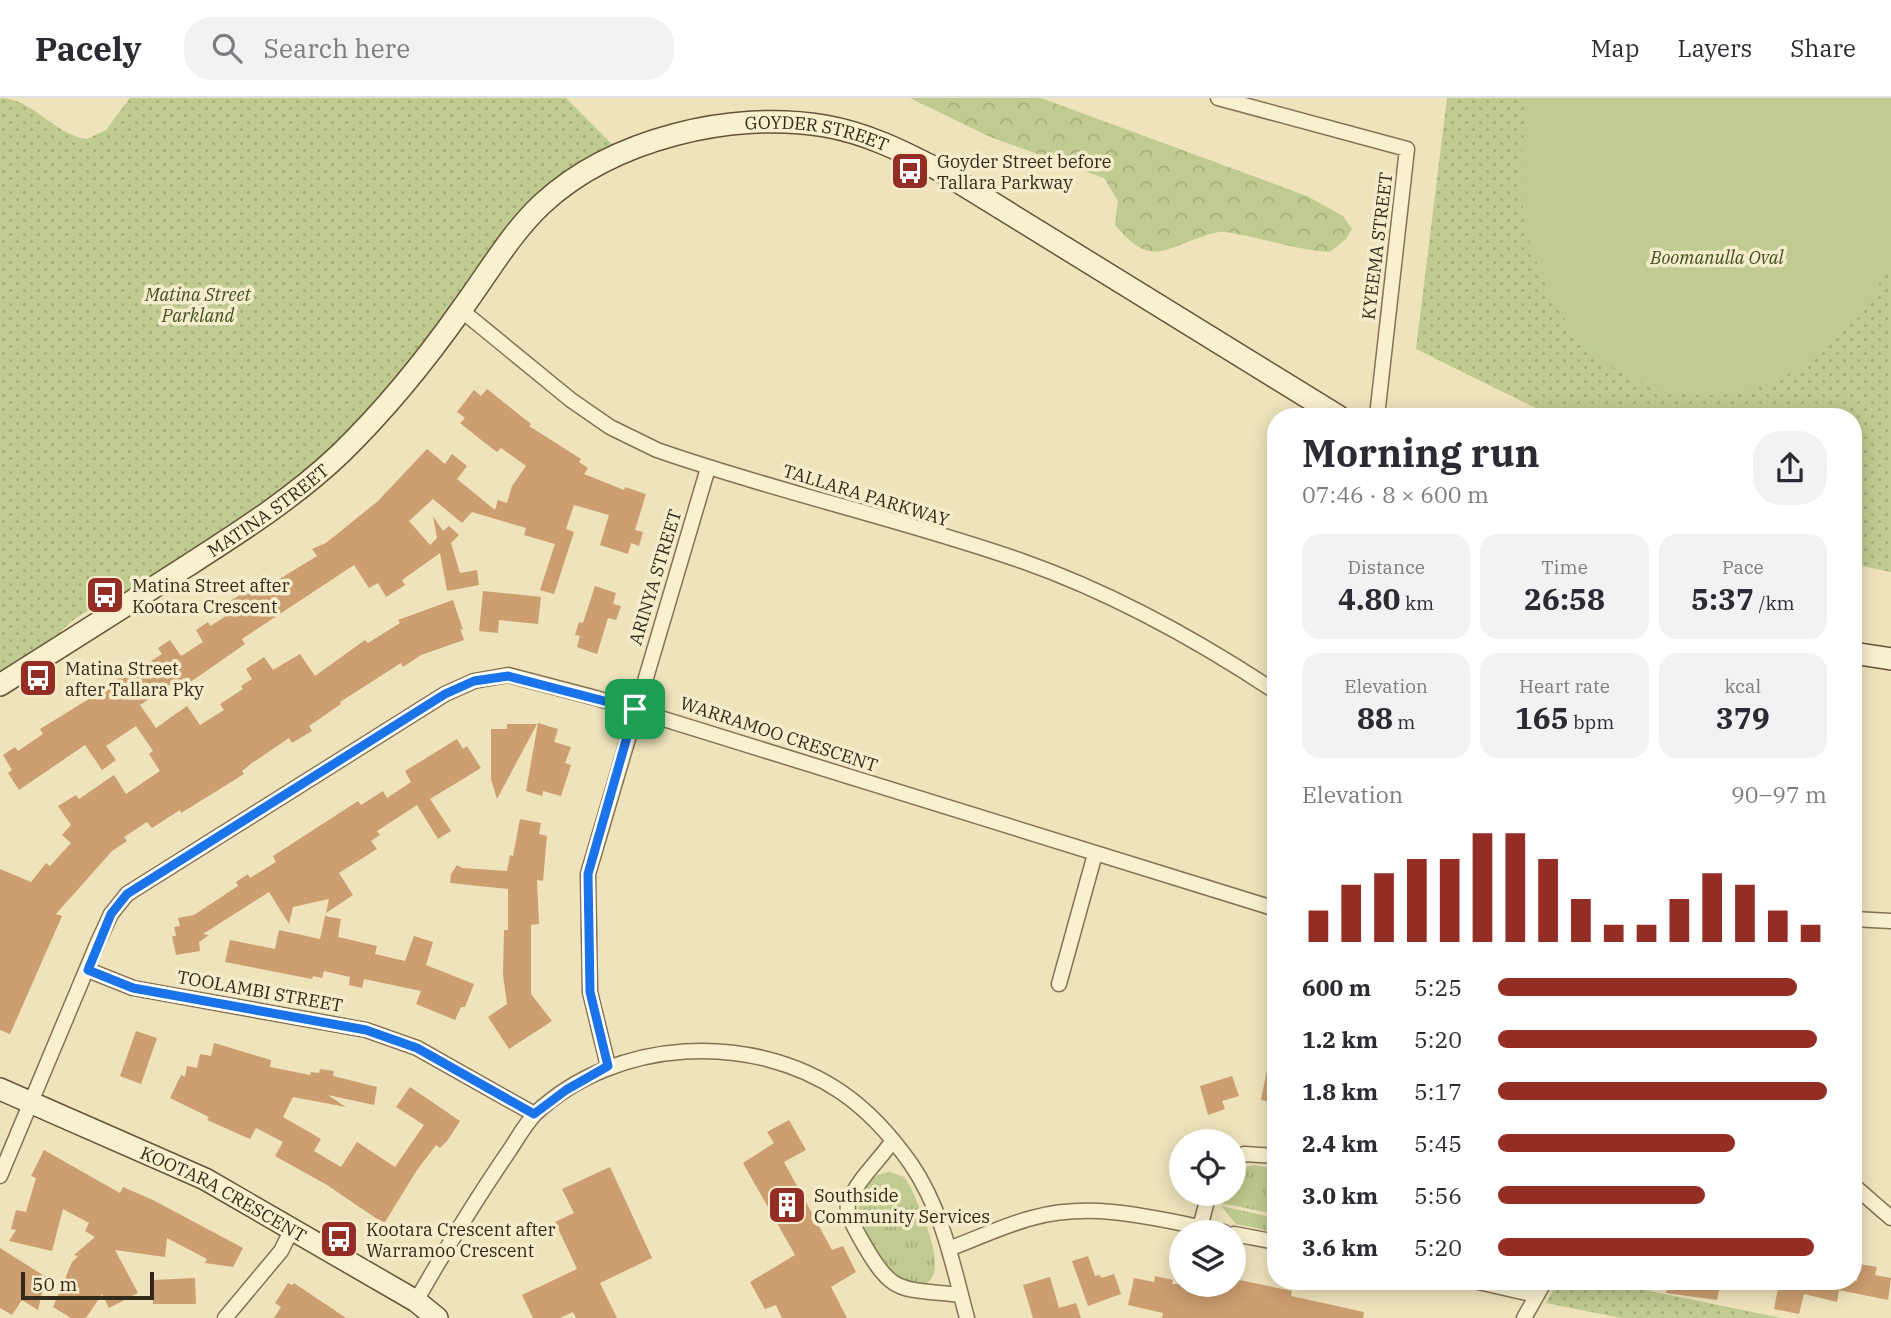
<!DOCTYPE html>
<html lang="en">
<head>
<meta charset="utf-8">
<style>
  body { margin:0; font-family:"IBM Plex Serif",serif; background:#f2f2f3; color:#2b2b33; height:100vh; display:flex; flex-direction:column; font-size:26px; white-space:nowrap }
  * { box-sizing:border-box; margin:0 }
  p { font-size:23px; color:#7c7c81 }
  .icon { flex:none; width:38px; height:38px; fill:none; stroke:currentColor; stroke-width:2; stroke-linecap:round; stroke-linejoin:round }
  .map { position:relative; flex:1; overflow:hidden }
  .panel { position:absolute; left:1267px; top:310px; width:595px; height:882px; display:flex; flex-direction:column; background:#fff; border-radius:28px; box-shadow:0 4px 18px #0003 }
  .panel>* { flex:none }
  .buttons { position:absolute; left:1169px; top:1031px; display:grid; gap:14px }
  .buttons a { display:grid; place-items:center; width:77px; height:77px; border-radius:50%; background:#fff; box-shadow:0 4px 18px #0003; font-size:35px }
  .scale { position:absolute; left:21px; bottom:18px; width:133px; box-sizing:border-box; padding-left:7px; border:4px solid #33291a; border-top:0; font-size:19px; line-height:24px; white-space:nowrap; color:#33291a; -webkit-text-stroke:5px #f5eccb; paint-order:stroke }
  .pin { position:absolute; display:grid; place-items:center; width:60px; height:60px; color:#fff; margin:-30px; border-radius:14px; box-shadow:0 4px 10px #0006 }
  .round { display:grid; place-items:center; flex:none; width:74px; height:74px; border-radius:28px; background:#f2f2f3 }
  .overview { display:flex; align-items:center; justify-content:space-between; height:119px; padding:0 35px }
  h1 { font-size:38px; font-weight:800; line-height:52px }
  .figures { display:grid; grid-template-columns:repeat(3,1fr); gap:10px; height:119px; padding:7px 35px }
  .figures div { display:grid; align-content:center; border-radius:18px; background:#f2f2f3; text-align:center }
  .figures b { font-size:30px; font-weight:800 }
  .figures small { font-size:19px; font-weight:400 }
  .figures p { font-size:19px }
  .chart { height:196px; padding:14px 35px }
  .chart p { display:flex; justify-content:space-between }
  .chart svg { width:100%; height:126px; margin-top:7px; stroke:#942e25; stroke-width:6 }
  ul { padding:0 35px; list-style:none; font-size:23px }
  li { display:grid; grid-template-columns:112px 84px 1fr; align-items:center; height:52px }
  li i { height:18px; border-radius:9px; background:#942e25 }
  header { display:flex; align-items:center; gap:42px; box-sizing:border-box; height:98px; padding:0 35px; background:#fff; border-bottom:2px solid #e1e1e2 }
  header strong { font-size:33px }
  nav { display:flex; gap:38px; margin-inline-start:auto; font-size:24px }
  .search { width:490px; height:63px; background:#f2f2f3; display:flex; align-items:center; gap:18px; box-sizing:border-box; padding:0 24px; border-radius:28px; color:#7c7c81; font-size:26px }
  .map>svg:first-child { display:block }
</style>
</head>
<body>
<header>
<strong>Pacely</strong>
<div class="search"><svg class="icon" aria-label="search" viewBox="0 0 24 24"><circle cx="10" cy="10" r="6"/><path d="M15 15l6 6"/></svg>Search here</div>
<nav><a>Map</a><a>Layers</a><a>Share</a></nav>
</header>
<div class="map">
<svg width="1891" height="1220" viewBox="0 0 1891 1220">
  <defs>
    <pattern id="grass-tufts" width="24" height="20" patternUnits="userSpaceOnUse" patternTransform="scale(1.75)"><rect width="24" height="20" fill="#bfcb90"/><path d="M3 7l-1-3M5 7V3M7 7l1-3M15 17l-1-3M17 17v-4M19 17l1-3" fill="none" stroke="#a5ae7c"/></pattern>
    <pattern id="forest-crowns" width="20" height="18" patternUnits="userSpaceOnUse" patternTransform="scale(1.75)"><rect width="20" height="18" fill="#bfcb90"/><path d="M2 6a3 3 0 1 1 6 0M12 15a3 3 0 1 1 6 0" fill="none" stroke="#a5ae7c"/></pattern>
    <pattern id="park-dots" width="8" height="8" patternUnits="userSpaceOnUse" patternTransform="scale(1.75)"><rect width="8" height="8" fill="#bfcb90"/><path d="M2 2h.1M6 6h.1" fill="none" stroke="#a5ae7c" stroke-width="1.8" stroke-linecap="round"/></pattern>
  </defs>
  <rect width="100%" height="100%" fill="#eee3bb"/>
  <path fill="url(#grass-tufts)" d="M 1254,1067 L 1276,1071 L 1276,1116 L 1220,1105 L 1219,1096 L 1234,1096 L 1234,1072 Z
    M 890,1074 L 904,1079 L 910,1088 C 918,1106 956,1184 919,1187 C 910,1188 893,1179 886,1172 C 869,1152 848,1114 864,1090 C 871,1080 878,1075 890,1074 Z
    M 1221,1108 L 1276,1120 L 1276,1134 L 1236,1126 Z"/>
  <path fill="url(#forest-crowns)" d="M 910,0 L 1041,0 L 1307,98 L 1343,118 L 1352,131 L 1346,141 L 1330,154 C 1294,152 1261,139 1225,134 C 1218,133 1211,136 1204,138 C 1162,152 1150,169 1115,127 L 1118,103 L 1104,80 L 990,39 Z"/>
  <path fill="url(#park-dots)" d="M 0,0 C 33,0 54,37 87,41 L 106,32 L 130,0 L 566,0 L 616,50 L 500,139 L 409,268 L 337,347 L 243,418 L 129,492 L 106,500 L 72,523 L 56,538 L 0,574 Z
    M 1447,0 L 1891,0 L 1891,474 L 1853,466 L 1853,318 L 1552,318 L 1416,251 Z
    M 1558,1183 L 1601,1183 L 1781,1220 L 1621,1220 L 1546,1205 Z"/>
  <path fill="#bfcb90" d="M 1528,0 L 1891,0 C 1891,35 1891,71 1891,106 C 1891,121 1891,139 1891,154 C 1887,180 1863,212 1845,231 C 1769,316 1642,323 1570,228 C 1552,204 1540,175 1531,147 C 1515,98 1522,50 1528,0 Z"/>
  <path fill="#cc9e70" d="M 487,291 L 531,326 L 529,328 L 581,361 L 579,364 L 588,370 L 584,376 L 624,392 L 625,389 L 646,396 L 635,432 L 643,434 L 639,448 L 631,445 L 628,456 L 600,447 L 609,417 L 574,407 L 566,431 L 574,434 L 554,496 L 540,492 L 555,446 L 524,437 L 526,430 L 472,414 L 462,425 L 433,401 L 409,423 L 430,447 L 437,440 L 433,418 L 443,433 L 449,428 L 459,437 L 451,445 L 460,475 L 477,472 L 479,487 L 447,493 L 440,455 L 402,482 L 405,487 L 386,499 L 378,485 L 369,490 L 354,467 L 242,541 L 245,546 L 205,574 L 183,589 L 178,582 L 140,607 L 156,630 L 187,608 L 200,627 L 224,612 L 220,606 L 243,591 L 241,588 L 252,581 L 246,571 L 264,559 L 273,572 L 300,556 L 315,578 L 365,542 L 368,545 L 400,525 L 398,522 L 453,502 L 463,532 L 460,531 L 464,542 L 421,557 L 403,569 L 401,565 L 340,604 L 341,606 L 309,628 L 312,633 L 292,645 L 289,640 L 252,665 L 242,673 L 244,676 L 181,715 L 180,712 L 152,730 L 147,724 L 124,739 L 127,743 L 112,753 L 56,816 L 62,818 L 10,936 L 0,932 L 0,771 L 31,784 L 46,765 L 50,768 L 71,745 L 62,737 L 71,727 L 58,708 L 76,697 L 79,701 L 114,677 L 126,696 L 160,673 L 149,656 L 153,653 L 136,628 L 106,648 L 116,662 L 102,672 L 85,647 L 19,692 L 8,675 L 12,672 L 3,657 L 15,649 L 18,653 L 43,636 L 40,631 L 118,583 L 115,578 L 133,566 L 137,572 L 162,556 L 158,550 L 170,542 L 181,558 L 203,544 L 196,532 L 208,524 L 210,528 L 236,512 L 230,503 L 248,492 L 252,498 L 317,458 L 312,451 L 326,445 L 378,403 L 427,351 L 445,366 L 452,356 L 467,368 L 457,381 L 495,412 L 498,402 L 507,405 L 512,388 L 526,368 L 501,350 L 497,354 L 485,345 L 460,325 L 465,320 L 457,314 L 474,292 L 481,298 Z
    M 595,488 L 616,495 L 613,506 L 621,508 L 616,522 L 608,520 L 597,556 L 577,549 L 580,538 L 575,537 L 579,524 L 583,525 Z
    M 483,493 L 541,499 L 538,526 L 499,522 L 498,535 L 479,533 Z
    M 538,625 L 558,631 L 554,644 L 571,649 L 565,665 L 571,667 L 561,698 L 543,693 L 542,698 L 526,693 Z
    M 507,626 L 537,626 L 497,701 L 491,681 L 491,631 L 507,631 Z
    M 457,641 L 463,651 L 467,648 L 481,670 L 430,701 L 451,733 L 438,741 L 417,707 L 377,733 L 380,737 L 371,743 L 377,751 L 339,775 L 353,797 L 326,815 L 329,801 L 293,809 L 289,826 L 269,794 L 203,836 L 209,837 L 199,844 L 200,853 L 176,857 L 172,838 L 176,838 L 174,829 L 180,828 L 178,820 L 194,817 L 238,788 L 236,784 L 248,776 L 250,780 L 276,764 L 273,758 L 358,703 L 361,707 L 383,693 L 387,700 L 411,684 L 405,673 Z
    M 520,721 L 541,725 L 539,736 L 547,738 L 543,783 L 537,782 L 539,826 L 531,827 L 531,896 L 552,923 L 509,951 L 488,919 L 507,906 L 503,877 L 504,832 L 508,832 L 508,791 L 450,785 L 451,776 L 457,767 L 462,770 L 507,773 L 510,757 L 513,758 Z
    M 325,818 L 341,821 L 338,839 L 377,848 L 375,856 L 405,863 L 414,838 L 433,844 L 426,867 L 474,886 L 465,909 L 461,909 L 455,922 L 416,906 L 421,893 L 364,881 L 362,890 L 349,887 L 350,879 L 324,873 L 322,880 L 313,878 L 312,881 L 225,864 L 230,842 L 275,851 L 279,832 L 320,841 Z
    M 136,933 L 157,940 L 141,986 L 120,978 Z
    M 214,945 L 271,962 L 270,969 L 310,977 L 311,974 L 319,975 L 320,971 L 334,973 L 333,978 L 377,989 L 374,1007 L 328,997 L 346,1009 L 293,999 L 283,1019 L 321,1041 L 314,1053 L 341,1069 L 357,1044 L 395,1069 L 424,1027 L 396,1009 L 410,989 L 460,1023 L 447,1043 L 440,1050 L 436,1047 L 417,1072 L 385,1124 L 380,1123 L 327,1087 L 275,1058 L 283,1044 L 256,1030 L 250,1041 L 207,1022 L 209,1019 L 170,1000 L 181,977 L 185,979 L 187,968 L 197,970 L 200,956 L 211,958 Z
    M 1269,962 L 1276,963 L 1276,1005 L 1261,1002 Z
    M 1232,978 L 1239,998 L 1222,1003 L 1225,1011 L 1208,1017 L 1200,988 Z
    M 789,1022 L 806,1052 L 784,1064 L 832,1152 L 843,1148 L 856,1174 L 831,1189 L 847,1220 L 782,1220 L 776,1207 L 765,1211 L 750,1184 L 795,1157 L 743,1065 L 774,1045 L 767,1034 Z
    M 44,1052 L 120,1095 L 123,1089 L 153,1102 L 243,1150 L 233,1169 L 205,1165 L 207,1161 L 167,1140 L 165,1159 L 115,1152 L 138,1195 L 109,1210 L 102,1196 L 86,1220 L 71,1220 L 53,1209 L 72,1164 L 78,1158 L 74,1157 L 95,1139 L 85,1133 L 89,1125 L 63,1111 L 52,1153 L 9,1143 L 16,1132 L 11,1131 L 16,1112 L 26,1114 L 36,1080 L 31,1078 Z
    M 610,1069 L 652,1160 L 600,1185 L 617,1220 L 576,1220 L 573,1214 L 560,1220 L 533,1220 L 522,1197 L 577,1171 L 555,1124 L 574,1115 L 562,1091 Z
    M 0,1150 L 46,1179 L 38,1212 L 22,1202 L 12,1217 L 0,1210 Z
    M 1088,1158 L 1095,1178 L 1100,1177 L 1101,1180 L 1114,1176 L 1121,1196 L 1088,1208 L 1072,1163 Z
    M 1860,1166 L 1877,1169 L 1875,1177 L 1891,1180 L 1888,1202 L 1839,1192 L 1837,1204 L 1804,1196 L 1799,1216 L 1774,1211 L 1779,1185 L 1801,1190 L 1803,1183 L 1857,1183 Z
    M 1155,1178 L 1173,1182 L 1172,1186 L 1234,1186 L 1234,1181 L 1249,1184 L 1292,1193 L 1291,1198 L 1364,1214 L 1363,1220 L 1162,1220 L 1163,1215 L 1128,1207 L 1134,1180 L 1154,1184 Z
    M 1050,1179 L 1059,1210 L 1076,1205 L 1081,1220 L 1033,1220 L 1023,1187 Z
    M 195,1180 L 196,1206 L 153,1206 L 153,1182 Z
    M 1669,1183 L 1721,1183 L 1717,1202 L 1666,1195 Z
    M 288,1185 L 292,1187 L 294,1185 L 346,1220 L 274,1220 L 281,1209 L 275,1205 Z"/>
  <g fill="none" stroke-linecap="round" stroke-linejoin="round">
    <defs>
      <path id="street" d="M 1218,0 L 1407,51 L 1377,318
        M 461,212 L 571,302 L 610,329 L 657,352 C 777,394 902,421 1022,463 C 1113,495 1196,541 1276,594
        M 1853,821 L 1891,823
        M 88,872 L 133,890 L 366,932 L 417,950 L 534,1016
        M 1059,886 L 1095,756
        M 608,968 L 590,894 L 588,776 L 708,370
        M 893,1042 C 880,1062 858,1081 849,1103 C 844,1114 854,1128 859,1138 C 893,1198 896,1190 961,1197
        M 1234,1062 L 1244,1056 L 1276,1058
        M 0,1078 L 98,844 L 111,816 L 127,796 L 445,596 L 474,583 L 508,577 L 596,600 L 1276,811
        M 1853,1087 L 1891,1120
        M 1200,1129 L 1209,1096
        M 1234,1136 L 1276,1144
        M 951,1150 C 978,1140 1005,1127 1032,1120 C 1096,1102 1161,1122 1224,1134
        M 1474,1183 L 1536,1197
        M 416,1203 C 444,1154 473,1106 505,1059 C 515,1045 524,1027 536,1015 C 616,940 751,933 841,994 C 869,1013 892,1039 911,1066 C 943,1113 953,1168 967,1220
        M 225,1220 L 281,1153 L 291,1133
        M 1524,1220 L 1545,1183"/>
      <g id="secondary">
        <path d="M 1853,555 L 1891,561"/>
        <path id="s1" d="M 0,587 C 62,548 125,508 187,468 C 240,434 295,399 341,355 C 386,311 425,263 461,212 C 487,177 510,136 542,106 C 612,41 732,12 825,28 C 866,35 902,53 939,72 L 1338,318"/>
        <path id="s2" d="M 0,991 L 205,1081 L 416,1203 L 437,1220"/>
      </g>
    </defs>
    <use href="#street" stroke="#857255" stroke-width="17"/>
    <use href="#secondary" stroke="#665339" stroke-width="24"/>
    <use href="#street" stroke="#f9f0ce" stroke-width="14"/>
    <use href="#secondary" stroke="#f9f0ce" stroke-width="21"/>
  </g>
  <g fill="none" stroke-linecap="round" stroke-linejoin="round">
    <defs>
      <path id="route" d="M 508,578 L 635,611 L 588,776 L 590,894 L 608,968 L 566,992 L 534,1016 L 417,950 L 366,932 L 133,890 L 88,872 L 111,816 L 127,796 L 445,596 L 474,583 Z"/>
    </defs>
    <use href="#route" stroke="#fff" stroke-width="14"/>
    <use href="#route" stroke="#1a73e8" stroke-width="9"/>
  </g>
  <defs>
    <symbol id="bus-square" viewBox="-11 -11 22 22"><rect x="-9" y="-9" width="18" height="18" rx="4" fill="#942e25" stroke="#f5eccb"/><path d="M-5-6H5V4H4V6H2V4H-2V6H-4V4H-5ZM-3.5-4V0h7V-4ZM-3.5 1.2v1.5H-2V1.2ZM2 1.2v1.5H3.5V1.2Z" fill="#fff"/></symbol>
    <symbol id="building-square" viewBox="-11 -11 22 22"><rect x="-9" y="-9" width="18" height="18" rx="4" fill="#942e25" stroke="#f5eccb"/><path d="M-4-6H4V6H1V3H-1V6H-4ZM-2.5-4.3h1.7v1.8h-1.7ZM.8-4.3h1.7v1.8H.8ZM-2.5-1h1.7V.8h-1.7ZM.8-1h1.7V.8H.8Z" fill="#fff"/></symbol>
  </defs>
  <g fill-rule="evenodd">
    <use href="#bus-square" x="888" y="51" width="44" height="44"/>
    <use href="#bus-square" x="83" y="475" width="44" height="44"/>
    <use href="#bus-square" x="16" y="558" width="44" height="44"/>
    <use href="#building-square" x="765" y="1085" width="44" height="44"/>
    <use href="#bus-square" x="317" y="1119" width="44" height="44"/>
  </g>
  <g text-anchor="middle" dominant-baseline="central" stroke-width="7" stroke-linejoin="round" paint-order="stroke">
    <g font-size="18" fill="#33291a" stroke="#f5eccb">
      <text stroke="none"><textPath href="#s1" startOffset="1029">GOYDER STREET</textPath></text>
      <text transform="translate(1377 148) rotate(-83)">KYEEMA STREET</text>
      <text transform="translate(866 397) rotate(17)">TALLARA PARKWAY</text>
      <text stroke="none"><textPath href="#s1" startOffset="320">MATINA STREET</textPath></text>
      <text transform="translate(655 479) rotate(-73)">ARINYA STREET</text>
      <text transform="translate(779 636) rotate(18)">WARRAMOO CRESCENT</text>
      <text transform="translate(260 893) rotate(10)">TOOLAMBI STREET</text>
      <text stroke="none"><textPath href="#s2" startOffset="247">KOOTARA CRESCENT</textPath></text>
    </g>
    <g font-size="18" fill="#33291a" stroke="#f5eccb" text-anchor="start">
      <text x="937" y="63">Goyder Street before<tspan x="937" dy="21">Tallara Parkway</tspan></text>
      <text x="132" y="487">Matina Street after<tspan x="132" dy="21">Kootara Crescent</tspan></text>
      <text x="65" y="570">Matina Street<tspan x="65" dy="21">after Tallara Pky</tspan></text>
      <text x="814" y="1097">Southside<tspan x="814" dy="21">Community Services</tspan></text>
      <text x="366" y="1131">Kootara Crescent after<tspan x="366" dy="21">Warramoo Crescent</tspan></text>
    </g>
    <g font-size="18" font-style="italic" fill="#405021" stroke="#f5eccb">
      <text x="1717" y="159">Boomanulla Oval</text>
      <text x="198" y="196">Matina Street<tspan x="198" dy="21">Parkland</tspan></text>
    </g>
  </g>
</svg>
<div class="buttons">
<a><svg class="icon" aria-label="locate" viewBox="0 0 24 24"><circle cx="12" cy="12" r="6"/><path d="M12 2v4M12 18v4M2 12h4M18 12h4"/></svg></a>
<a><svg class="icon" aria-label="layers" viewBox="0 0 24 24"><path d="M12 4l9 5-9 5-9-5zM3 14l9 5 9-5"/></svg></a>
</div>
<div class="scale">50 m</div>
<div class="pin" style="left:635px;top:611px;background:#1e9e55"><svg class="icon" aria-label="arrive" viewBox="0 0 24 24"><path d="M6 21V4h12l-3 4 3 4H6"/></svg></div>
<section class="panel">
<div class="overview"><div><h1>Morning run</h1><p>07:46 · 8 × 600 m</p></div><a class="round"><svg class="icon" aria-label="share" viewBox="0 0 24 24"><path d="M12 15V3M7 8l5-5 5 5M5 13v7h14v-7"/></svg></a></div>
<div class="figures">
<div><p>Distance</p><b>4.80<small> km</small></b></div>
<div><p>Time</p><b>26:58</b></div>
<div><p>Pace</p><b>5:37<small> /km</small></b></div>
</div>
<div class="figures">
<div><p>Elevation</p><b>88<small> m</small></b></div>
<div><p>Heart rate</p><b>165<small> bpm</small></b></div>
<div><p>kcal</p><b>379</b></div>
</div>
<div class="chart"><p><span>Elevation</span>90–97 m</p>
<svg viewBox="0 0 160 44" preserveAspectRatio="none"><path d="M5 44V33M15 44V24M25 44V20M35 44V15M45 44V15M55 44V6M65 44V6M75 44V15M85 44V29M95 44V38M105 44V38M115 44V29M125 44V20M135 44V24M145 44V33M155 44V38"/></svg>
</div>
<ul>
<li><b>600 m</b>5:25<i style="width:91%"></i></li>
<li><b>1.2 km</b>5:20<i style="width:97%"></i></li>
<li><b>1.8 km</b>5:17<i style="width:100%"></i></li>
<li><b>2.4 km</b>5:45<i style="width:72%"></i></li>
<li><b>3.0 km</b>5:56<i style="width:63%"></i></li>
<li><b>3.6 km</b>5:20<i style="width:96%"></i></li>
</ul>
</section>
</div>
</body>
</html>
